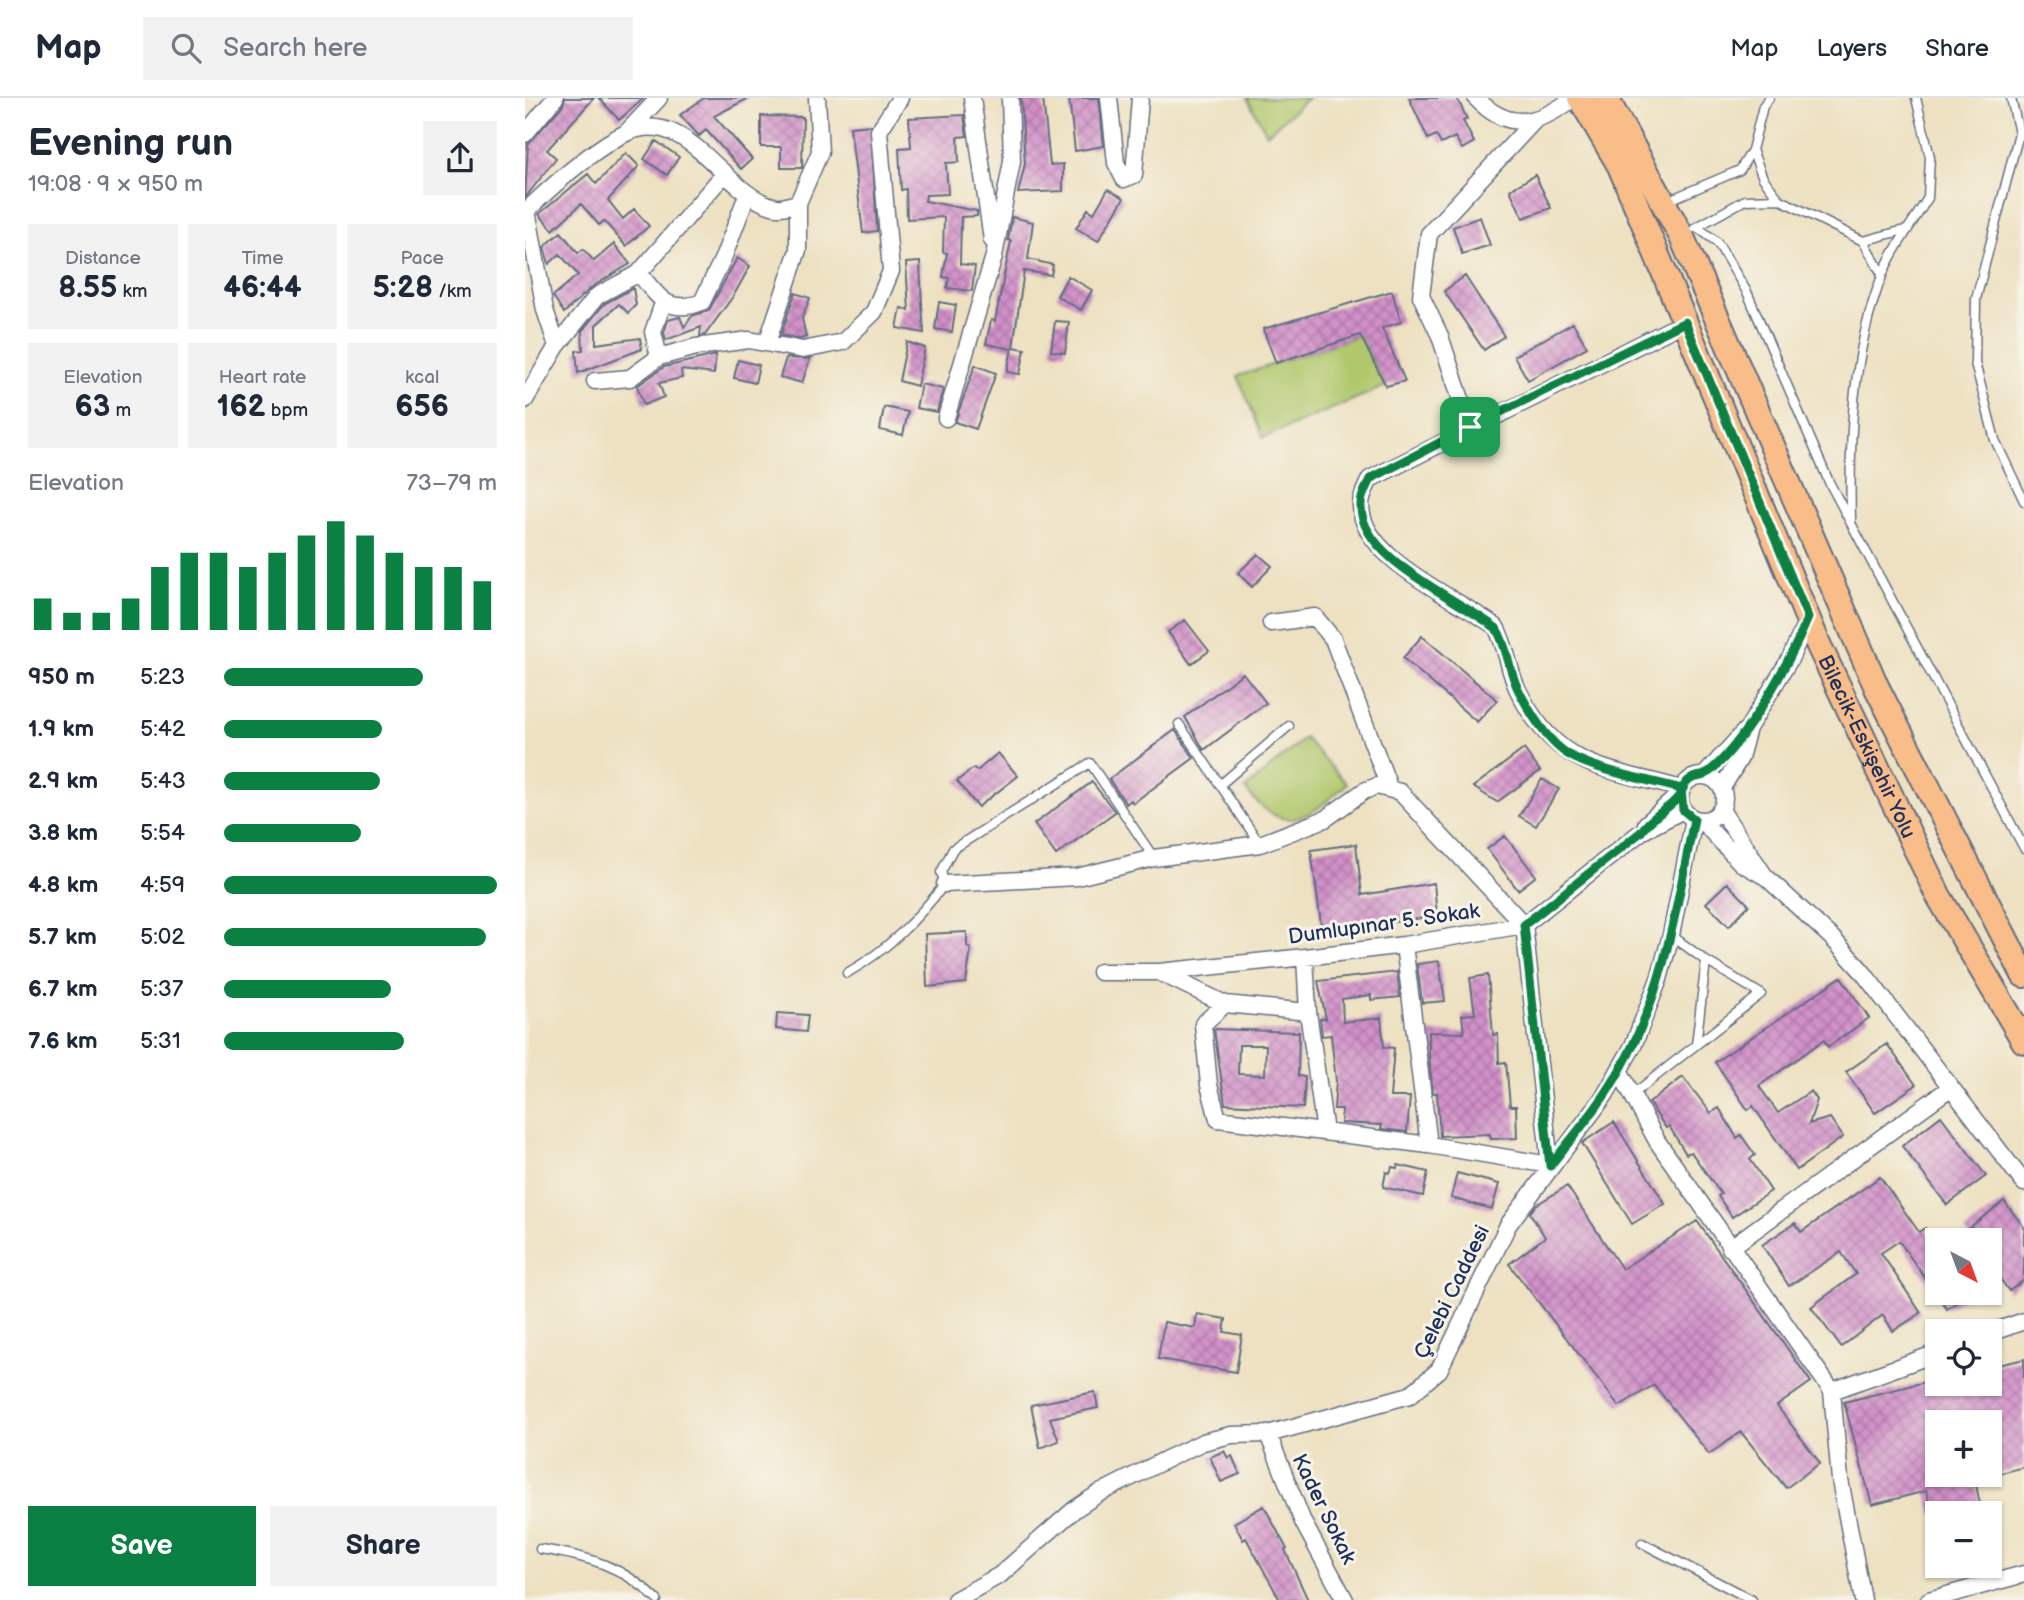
<!DOCTYPE html>
<html lang="en">
<head>
<meta charset="utf-8">
<style>
  body { margin:0; font-family:"Balsamiq Sans",sans-serif; background:#f2f2f3; color:#1f2937; height:100vh; display:flex; flex-direction:column; font-size:26px; white-space:nowrap }
  * { box-sizing:border-box; margin:0 }
  p { font-size:23px; color:#747a83 }
  .icon { flex:none; width:38px; height:38px; fill:none; stroke:currentColor; stroke-width:2; stroke-linecap:round; stroke-linejoin:round }
  .map { position:relative; flex:1; overflow:hidden }
  .drawer { display:flex; flex-direction:column; background:#fff; width:525px }
  .drawer>* { flex:none }
  .needle { width:46px; rotate:139deg }
  .controls { position:absolute; left:1400px; top:1130px; display:grid; gap:14px }
  .controls a { display:grid; place-items:center; width:77px; height:77px; border-radius:0px; background:#fff; box-shadow:0 2px 5px #0004; font-size:35px }
  .pin { position:absolute; display:grid; place-items:center; width:60px; height:60px; color:#fff; margin:-30px; border-radius:14px; box-shadow:0 4px 10px #0006 }
  .round { display:grid; place-items:center; flex:none; width:74px; height:74px; border-radius:0px; background:#f2f2f3 }
  .overview { display:flex; align-items:center; justify-content:space-between; height:119px; padding:0 28px }
  h1 { font-size:38px; font-weight:800; line-height:52px }
  .stats { display:grid; grid-template-columns:repeat(3,1fr); gap:10px; height:119px; padding:7px 28px }
  .stats div { display:grid; align-content:center; border-radius:0px; background:#f2f2f3; text-align:center }
  .stats b { font-size:30px; font-weight:800 }
  .stats small { font-size:19px; font-weight:400 }
  .stats p { font-size:19px }
  .chart { height:196px; padding:14px 28px }
  .chart p { display:flex; justify-content:space-between }
  .chart svg { width:100%; height:126px; margin-top:7px; stroke:#0b8043; stroke-width:6 }
  .primary-button { display:flex; gap:14px; margin-top:auto; padding:14px 28px }
  .primary-button a { flex:1; height:80px; border-radius:0px; background:#0b8043; color:#fff; font-size:28px; font-weight:800; line-height:80px; text-align:center }
  .primary-button a+a { background:#f2f2f3; color:#1f2937 }
  ul { padding:0 28px; list-style:none; font-size:23px }
  li { display:grid; grid-template-columns:112px 84px 1fr; align-items:center; height:52px }
  li i { height:18px; border-radius:9px; background:#0b8043 }
  header { display:flex; align-items:center; gap:42px; box-sizing:border-box; height:98px; padding:0 35px; background:#fff; border-bottom:2px solid #e0e1e3 }
  header strong { font-size:33px }
  nav { display:flex; gap:38px; margin-inline-start:auto; font-size:24px }
  .search { width:490px; height:63px; background:#f2f2f3; display:flex; align-items:center; gap:18px; box-sizing:border-box; padding:0 24px; border-radius:0px; color:#747a83; font-size:26px }
  main { display:flex; flex:1; min-height:0 }
  .map>svg:first-child { display:block }
</style>
</head>
<body>
<header>
<strong>Map</strong>
<div class="search"><svg class="icon" aria-label="search" viewBox="0 0 24 24"><circle cx="10" cy="10" r="6"/><path d="M15 15l6 6"/></svg>Search here</div>
<nav><a>Map</a><a>Layers</a><a>Share</a></nav>
</header>
<main>
<section class="drawer">
<div class="overview"><div><h1>Evening run</h1><p>19:08 · 9 × 950 m</p></div><a class="round"><svg class="icon" aria-label="share" viewBox="0 0 24 24"><path d="M12 15V3M7 8l5-5 5 5M5 13v7h14v-7"/></svg></a></div>
<div class="stats">
<div><p>Distance</p><b>8.55<small> km</small></b></div>
<div><p>Time</p><b>46:44</b></div>
<div><p>Pace</p><b>5:28<small> /km</small></b></div>
</div>
<div class="stats">
<div><p>Elevation</p><b>63<small> m</small></b></div>
<div><p>Heart rate</p><b>162<small> bpm</small></b></div>
<div><p>kcal</p><b>656</b></div>
</div>
<div class="chart"><p><span>Elevation</span>73–79 m</p>
<svg viewBox="0 0 160 44" preserveAspectRatio="none"><path d="M5 44V33M15 44V38M25 44V38M35 44V33M45 44V22M55 44V17M65 44V17M75 44V22M85 44V17M95 44V11M105 44V6M115 44V11M125 44V17M135 44V22M145 44V22M155 44V27"/></svg>
</div>
<ul>
<li><b>950 m</b>5:23<i style="width:73%"></i></li>
<li><b>1.9 km</b>5:42<i style="width:58%"></i></li>
<li><b>2.9 km</b>5:43<i style="width:57%"></i></li>
<li><b>3.8 km</b>5:54<i style="width:50%"></i></li>
<li><b>4.8 km</b>4:59<i style="width:100%"></i></li>
<li><b>5.7 km</b>5:02<i style="width:96%"></i></li>
<li><b>6.7 km</b>5:37<i style="width:61%"></i></li>
<li><b>7.6 km</b>5:31<i style="width:66%"></i></li>
</ul>
<div class="primary-button"><a>Save</a><a>Share</a></div>
</section>
<div class="map">
<svg width="1499" height="1502" viewBox="0 0 1499 1502">
  <defs>
    <pattern id="building-cross-hatch" width="8" height="8" patternUnits="userSpaceOnUse" patternTransform="scale(1.75)"><rect width="8" height="8" fill="#d291c9"/><path d="M0 0l8 8M0 8l8-8" fill="none" stroke="#aa77a6"/></pattern>
  </defs>
  <rect width="100%" height="100%" fill="#f7f3e8"/>
  <filter id="ink" filterUnits="userSpaceOnUse"><feTurbulence type="fractalNoise" baseFrequency=".0143" numOctaves="2"/><feDisplacementMap in="SourceGraphic" scale="14" xChannelSelector="R" yChannelSelector="G"/><feConvolveMatrix kernelMatrix="1 2 1 2 8 2 1 2 1" color-interpolation-filters="sRGB"/></filter>
  <filter id="wash" filterUnits="userSpaceOnUse"><feTurbulence type="fractalNoise" baseFrequency=".00686" numOctaves="4" result="noise"/><feDisplacementMap in="SourceGraphic" scale="28" xChannelSelector="R" yChannelSelector="G"/><feGaussianBlur stdDeviation="1.57" result="paint"/><feColorMatrix in="noise" values="0 0 0 0 0 0 0 0 0 0 0 0 0 0 0 0 0 1.4 0 .05"/><feComposite in="paint" operator="in"/></filter>
  <g filter="url(#wash)">
    <rect width="100%" height="100%" fill="#ede1c1"/>
    <path fill="#b0c76c" stroke="#667b65" stroke-width="2" d="M 722,0 L 783,0 L 742,36 Z
      M 835,237 L 861,288 L 738,340 L 713,278 Z
      M 780,640 L 822,686 C 781,721 762,741 720,691 Z"/>
    <g id="blocks">
      <path fill="url(#building-cross-hatch)" fill-rule="evenodd" d="M 40,0 L 69,0 L 22,52 L 31,60 L 0,100 L 3,46 L 38,7 Z
        M 74,0 L 119,0 L 94,22 Z
        M 179,0 L 224,0 L 189,18 L 227,61 L 216,71 L 181,32 L 174,38 L 155,17 Z
        M 496,0 L 518,0 L 525,67 L 538,66 L 538,93 L 493,95 L 500,66 Z
        M 544,0 L 574,0 L 579,48 L 550,53 Z
        M 884,0 L 932,0 L 942,21 L 938,23 L 949,44 L 937,51 L 930,39 L 916,46 L 911,37 L 903,41 Z
        M 439,17 L 442,38 L 433,39 L 434,64 L 421,65 L 423,96 L 401,97 L 400,103 L 452,113 L 452,118 L 436,119 L 435,166 L 450,168 L 447,193 L 422,190 L 424,180 L 418,179 L 422,155 L 418,154 L 419,119 L 382,121 L 381,91 L 376,92 L 374,50 L 386,49 L 384,20 Z
        M 236,18 L 278,19 L 277,70 L 256,70 L 256,49 L 236,49 Z
        M 346,27 L 352,133 L 338,135 L 325,29 Z
        M 131,43 L 154,59 L 142,77 L 119,61 Z
        M 101,55 L 114,68 L 83,102 L 98,121 L 109,111 L 124,128 L 101,148 L 79,123 L 74,127 L 56,106 L 28,132 L 14,116 L 63,76 L 71,86 Z
        M 1010,77 L 1026,110 L 998,120 L 985,92 Z
        M 583,91 L 599,100 L 573,143 L 551,130 L 563,111 L 569,115 Z
        M 487,119 L 508,124 L 503,161 L 528,167 L 526,177 L 499,173 L 488,249 L 500,251 L 495,276 L 482,274 L 487,251 L 461,246 L 466,222 L 470,223 L 486,143 L 483,142 Z
        M 955,119 L 965,147 L 937,156 L 928,129 Z
        M 36,134 L 53,155 L 58,151 L 69,163 L 89,146 L 105,166 L 67,189 L 39,215 L 28,198 L 53,177 L 35,156 L 24,166 L 19,149 Z
        M 212,160 L 225,168 L 209,197 L 180,237 L 175,238 L 176,229 L 141,242 L 139,235 L 143,222 L 155,219 L 159,229 L 167,218 L 184,212 Z
        M 395,164 L 397,207 L 399,235 L 372,230 L 376,210 L 384,212 L 381,165 Z
        M 543,178 L 567,192 L 556,212 L 532,198 Z
        M 940,178 L 979,238 L 959,252 L 919,193 Z
        M 108,190 L 111,207 L 103,215 L 94,206 L 71,227 L 71,246 L 115,240 L 117,251 L 53,275 L 51,253 L 58,252 L 57,233 L 79,206 Z
        M 867,193 L 876,224 L 857,230 L 880,283 L 861,288 L 835,237 L 751,265 L 738,231 Z
        M 270,195 L 285,200 L 277,220 L 281,239 L 275,241 L 256,237 Z
        M 414,204 L 431,207 L 427,234 L 410,231 Z
        M 530,223 L 544,224 L 540,255 L 526,253 Z
        M 1048,225 L 1062,249 L 1003,282 L 989,258 Z
        M 382,244 L 400,250 L 392,288 L 374,283 Z
        M 191,257 L 189,276 L 156,272 L 157,280 L 134,285 L 139,299 L 119,307 L 112,288 L 139,269 Z
        M 261,260 L 285,261 L 277,285 L 255,279 Z
        M 213,262 L 234,267 L 230,285 L 209,280 Z
        M 450,267 L 471,275 L 451,331 L 430,324 Z
        M 396,286 L 418,291 L 412,314 L 391,310 Z
        M 359,309 L 383,314 L 378,337 L 355,332 Z
        M 733,456 L 747,468 L 727,489 L 713,475 Z
        M 660,522 L 684,553 L 666,566 L 643,534 Z
        M 897,538 L 972,602 L 952,624 L 878,560 Z
        M 718,575 L 741,605 L 679,652 L 660,619 Z
        M 650,632 L 669,660 L 608,705 L 606,702 L 601,706 L 584,681 Z
        M 999,651 L 1015,673 L 972,704 L 948,689 Z
        M 473,655 L 493,678 L 453,709 L 432,683 L 449,670 L 452,673 Z
        M 1017,681 L 1034,691 L 1011,728 L 994,718 Z
        M 567,684 L 590,714 L 531,757 L 509,726 Z
        M 980,738 L 1011,778 L 993,792 L 962,751 Z
        M 831,746 L 837,797 L 909,785 L 912,818 L 797,834 L 786,752 Z
        M 1202,785 L 1224,807 L 1204,828 L 1181,805 Z
        M 442,834 L 442,848 L 446,851 L 441,885 L 402,889 L 400,836 Z
        M 914,863 L 920,903 L 897,905 L 892,866 Z
        M 872,874 L 875,899 L 846,902 L 846,897 L 817,901 L 818,924 L 856,920 L 859,949 L 869,950 L 865,999 L 885,999 L 882,1034 L 856,1031 L 857,1027 L 816,1025 L 817,1011 L 809,1011 L 811,983 L 806,937 L 797,938 L 795,921 L 801,921 L 793,883 Z
        M 963,877 L 968,937 L 973,936 L 974,965 L 981,964 L 985,1008 L 991,1008 L 992,1040 L 966,1041 L 965,1036 L 915,1038 L 912,995 L 908,995 L 904,960 L 904,934 L 939,935 L 937,917 L 950,916 L 945,880 Z
        M 1316,879 L 1344,920 L 1303,949 L 1299,942 L 1234,988 L 1253,1015 L 1286,993 L 1292,1002 L 1284,1026 L 1305,1020 L 1318,1039 L 1272,1072 L 1228,1008 L 1223,1012 L 1190,964 Z
        M 252,915 L 283,917 L 281,934 L 251,931 Z
        M 689,931 L 774,934 L 773,978 L 780,979 L 778,1010 L 700,1006 ZM 714,947 L 741,947 L 740,977 L 713,976 Z
        M 1362,946 L 1391,987 L 1350,1015 L 1321,974 Z
        M 1158,979 L 1186,1015 L 1194,1010 L 1212,1040 L 1216,1037 L 1230,1057 L 1225,1061 L 1246,1093 L 1207,1119 L 1193,1098 L 1196,1096 L 1166,1054 L 1161,1056 L 1144,1028 L 1141,1030 L 1124,1005 Z
        M 1416,1018 L 1461,1078 L 1422,1107 L 1377,1048 Z
        M 1089,1024 L 1140,1106 L 1107,1126 L 1057,1045 Z
        M 873,1067 L 903,1074 L 898,1098 L 858,1089 L 861,1074 L 865,1075 L 867,1069 L 872,1070 Z
        M 932,1075 L 974,1086 L 967,1111 L 926,1100 Z
        M 1355,1079 L 1394,1134 L 1400,1130 L 1412,1149 L 1412,1195 L 1445,1195 L 1422,1211 L 1374,1143 L 1356,1155 L 1396,1215 L 1368,1233 L 1358,1217 L 1316,1249 L 1286,1209 L 1331,1176 L 1316,1154 L 1264,1188 L 1237,1147 L 1270,1125 L 1276,1134 Z
        M 1042,1088 L 1097,1171 L 1172,1123 L 1286,1284 L 1252,1308 L 1295,1365 L 1261,1390 L 1216,1334 L 1184,1356 L 1129,1287 L 1094,1308 L 984,1166 L 1020,1139 L 1005,1115 L 1011,1107 Z
        M 1479,1103 L 1499,1129 L 1499,1182 L 1484,1193 L 1465,1167 L 1465,1143 L 1447,1143 L 1440,1133 Z
        M 672,1216 L 701,1221 L 699,1234 L 717,1237 L 711,1274 L 633,1261 L 639,1224 L 670,1230 Z
        M 1499,1261 L 1499,1369 L 1465,1378 L 1465,1325 L 1412,1325 L 1412,1377 L 1449,1377 L 1457,1416 L 1407,1416 L 1401,1393 L 1347,1407 L 1319,1304 L 1412,1281 L 1412,1286 L 1465,1286 L 1465,1269 Z
        M 570,1294 L 573,1310 L 525,1320 L 534,1343 L 515,1350 L 506,1307 Z
        M 699,1353 L 703,1360 L 707,1358 L 715,1376 L 696,1384 L 685,1359 Z
        M 739,1408 L 762,1451 L 760,1452 L 783,1502 L 755,1502 L 721,1440 L 718,1442 L 709,1425 Z"/>
    </g>
  </g>
  <g filter="url(#ink)">
    <use href="#blocks" fill-opacity="0" stroke="#646d81" stroke-width="2"/>
    <g fill="none" stroke-linecap="round" stroke-linejoin="round">
      <defs>
        <path id="service" d="M 1244,0 L 1238,8 L 1227,52 L 1238,80 L 1254,101 L 1338,143 L 1383,131 L 1403,100 L 1405,59 L 1391,0
          M 1486,0 L 1494,35 L 1451,201 L 1450,265 L 1470,342 L 1499,403
          M 1142,103 L 1215,72 L 1227,52
          M 1172,129 L 1192,144 L 1222,194 L 1304,384 L 1499,750
          M 1170,130 L 1220,102 L 1254,101
          M 1338,143 L 1357,176
          M 1326,422 C 1324,339 1327,256 1357,178 C 1363,161 1374,146 1383,131
          M 654,626 L 735,746
          M 695,687 L 764,628
          M 322,875 C 363,852 391,822 420,786 L 416,774 L 428,751 L 565,665 L 629,760
          M 1171,947 L 1181,863
          M 1107,997 L 1236,896 L 1181,863 L 1146,837
          M 1117,1445 L 1227,1502
          M 15,1451 C 62,1458 99,1468 132,1502"/>
        <path id="minor" d="M 447,0 L 467,142
          M 584,0 L 591,65 L 599,81 L 609,77 L 615,0
          M 951,0 C 983,34 1013,27 1049,0
          M 102,34 L 134,0
          M 0,36 L 30,0
          M 0,114 C 26,89 68,50 101,35 C 165,6 199,100 252,109 C 258,110 267,106 273,105 L 295,54 L 292,0
          M 114,175 C 134,200 143,217 177,204 L 199,158 L 222,97
          M 242,245 L 273,152 L 273,105
          M 32,248 L 72,198 L 114,175 L 200,75
          M 134,259 L 128,234 L 138,205
          M 70,283 L 105,280 L 134,259 L 171,249 L 224,242 L 278,252 L 318,244 L 349,214 L 366,173 L 354,33 L 375,0
          M 0,302 L 32,248 L 20,212 L 2,112
          M 421,320 L 469,158 L 487,63 L 485,0
          M 945,329 L 915,238 L 896,198 L 904,136 L 1009,23
          M 746,525 L 790,519 L 808,541 L 864,689
          M1155 700a22 22 0 1 1 44 0a22 22 0 1 1-44 0Z
          M 1179,678 L 1221,632
          M 1197,690 L 1215,660 L 1223,630 L 1265,561 L 1283,520
          M 1156,691 C 1079,669 1030,671 992,590 C 983,570 982,549 971,529 C 934,501 834,460 836,406 C 836,398 842,388 845,381 L 1160,224
          M 1196,712 L 1239,777
          M 1177,723 L 1216,765 L 1241,779 L 1308,841 L 1337,873 L 1499,1085
          M 1121,726 L 1154,697
          M 420,786 L 552,779 L 629,760 L 735,746 L 800,721 L 839,693 L 852,688 L 875,694 L 999,827 L 1025,1067 L 904,1047 L 693,1021 L 684,987 L 678,926 L 700,906
          M 879,847 L 904,1047
          M 780,859 L 783,914 L 800,1034
          M 575,874 L 634,874 L 780,859 L 879,847 L 999,827 L 1116,734 L 1158,712
          M 636,875 L 700,906 L 783,914
          M 1095,974 L 1132,1043 L 1307,1293 L 1315,1382 L 1338,1502
          M 1205,1150 L 1425,990
          M 1465,1235 L 1499,1223
          M 1307,1293 L 1412,1255
          M 743,1336 L 778,1424 L 820,1502
          M 430,1502 L 475,1477 L 550,1411 L 573,1396 L 644,1360 L 678,1344 L 706,1337 L 743,1336 L 885,1297 L 914,1272 L 983,1127 L 1080,997 L 1108,948 L 1134,881 L 1146,837 L 1169,721
          M 1404,1502 L 1499,1476"/>
        <g id="primary">
          <path id="s1" d="M 1055,0 L 1095,68 L 1294,548 L 1413,797 L 1499,943"/>
          <path d="M 1081,0 L 1156,137 L 1352,590 L 1499,877"/>
        </g>
      </defs>
      <use href="#service" stroke="#646d81" stroke-width="11"/>
      <use href="#minor" stroke="#646d81" stroke-width="19"/>
      <use href="#primary" stroke="#646d81" stroke-width="28"/>
      <use href="#service" stroke="#fff" stroke-width="8"/>
      <use href="#minor" stroke="#fff" stroke-width="16"/>
      <use href="#primary" stroke="#f8bd89" stroke-width="24"/>
    </g>
  </g>
  <g fill="none" stroke-linecap="round" stroke-linejoin="round" filter="url(#ink)">
    <defs>
      <path id="route" d="M 945,329 L 845,381 C 842,388 836,398 836,406 C 833,460 934,501 971,530 C 983,549 983,571 993,591 C 1004,613 1018,637 1037,652 C 1060,671 1125,682 1156,691 L 1158,712 L 1169,721 C 1152,808 1139,895 1095,972 C 1076,1007 1049,1037 1025,1068 L 999,827 L 1116,734 C 1127,717 1145,711 1154,698 C 1159,691 1158,685 1166,681 C 1171,678 1177,679 1181,676 C 1218,650 1265,563 1283,520 L 1160,224 L 945,329"/>
    </defs>
    <use href="#route" stroke="#fff" stroke-width="14"/>
    <use href="#route" stroke="#0b8043" stroke-width="9"/>
  </g>
  <g text-anchor="middle" dominant-baseline="central" stroke-width="6" stroke-linejoin="round" paint-order="stroke">
    <g font-size="21" fill="#1b2f5e" stroke="#f7f3e8">
      <text stroke="none"><textPath href="#s1" startOffset="710">Bilecik-Eskişehir Yolu</textPath></text>
      <text transform="translate(859 826) rotate(-8)">Dumlupınar 5. Sokak</text>
      <text transform="translate(927 1194) rotate(-64)">Çelebi Caddesi</text>
      <text transform="translate(799 1411) rotate(64)">Kader Sokak</text>
    </g>
  </g>
</svg>
<div class="controls">
<a><svg class="needle" viewBox="-14 -14 28 28"><path d="M0-13l5 13h-10z" fill="#e53935"/><path d="M0 13l5-13h-10z" fill="#747a83"/></svg></a>
<a><svg class="icon" aria-label="locate" viewBox="0 0 24 24"><circle cx="12" cy="12" r="6"/><path d="M12 2v4M12 18v4M2 12h4M18 12h4"/></svg></a>
<a>+</a>
<a>−</a>
</div>
<div class="pin" style="left:945px;top:329px;background:#1e9e55"><svg class="icon" aria-label="arrive" viewBox="0 0 24 24"><path d="M6 21V4h12l-3 4 3 4H6"/></svg></div>
</div>
</main>
</body>
</html>
